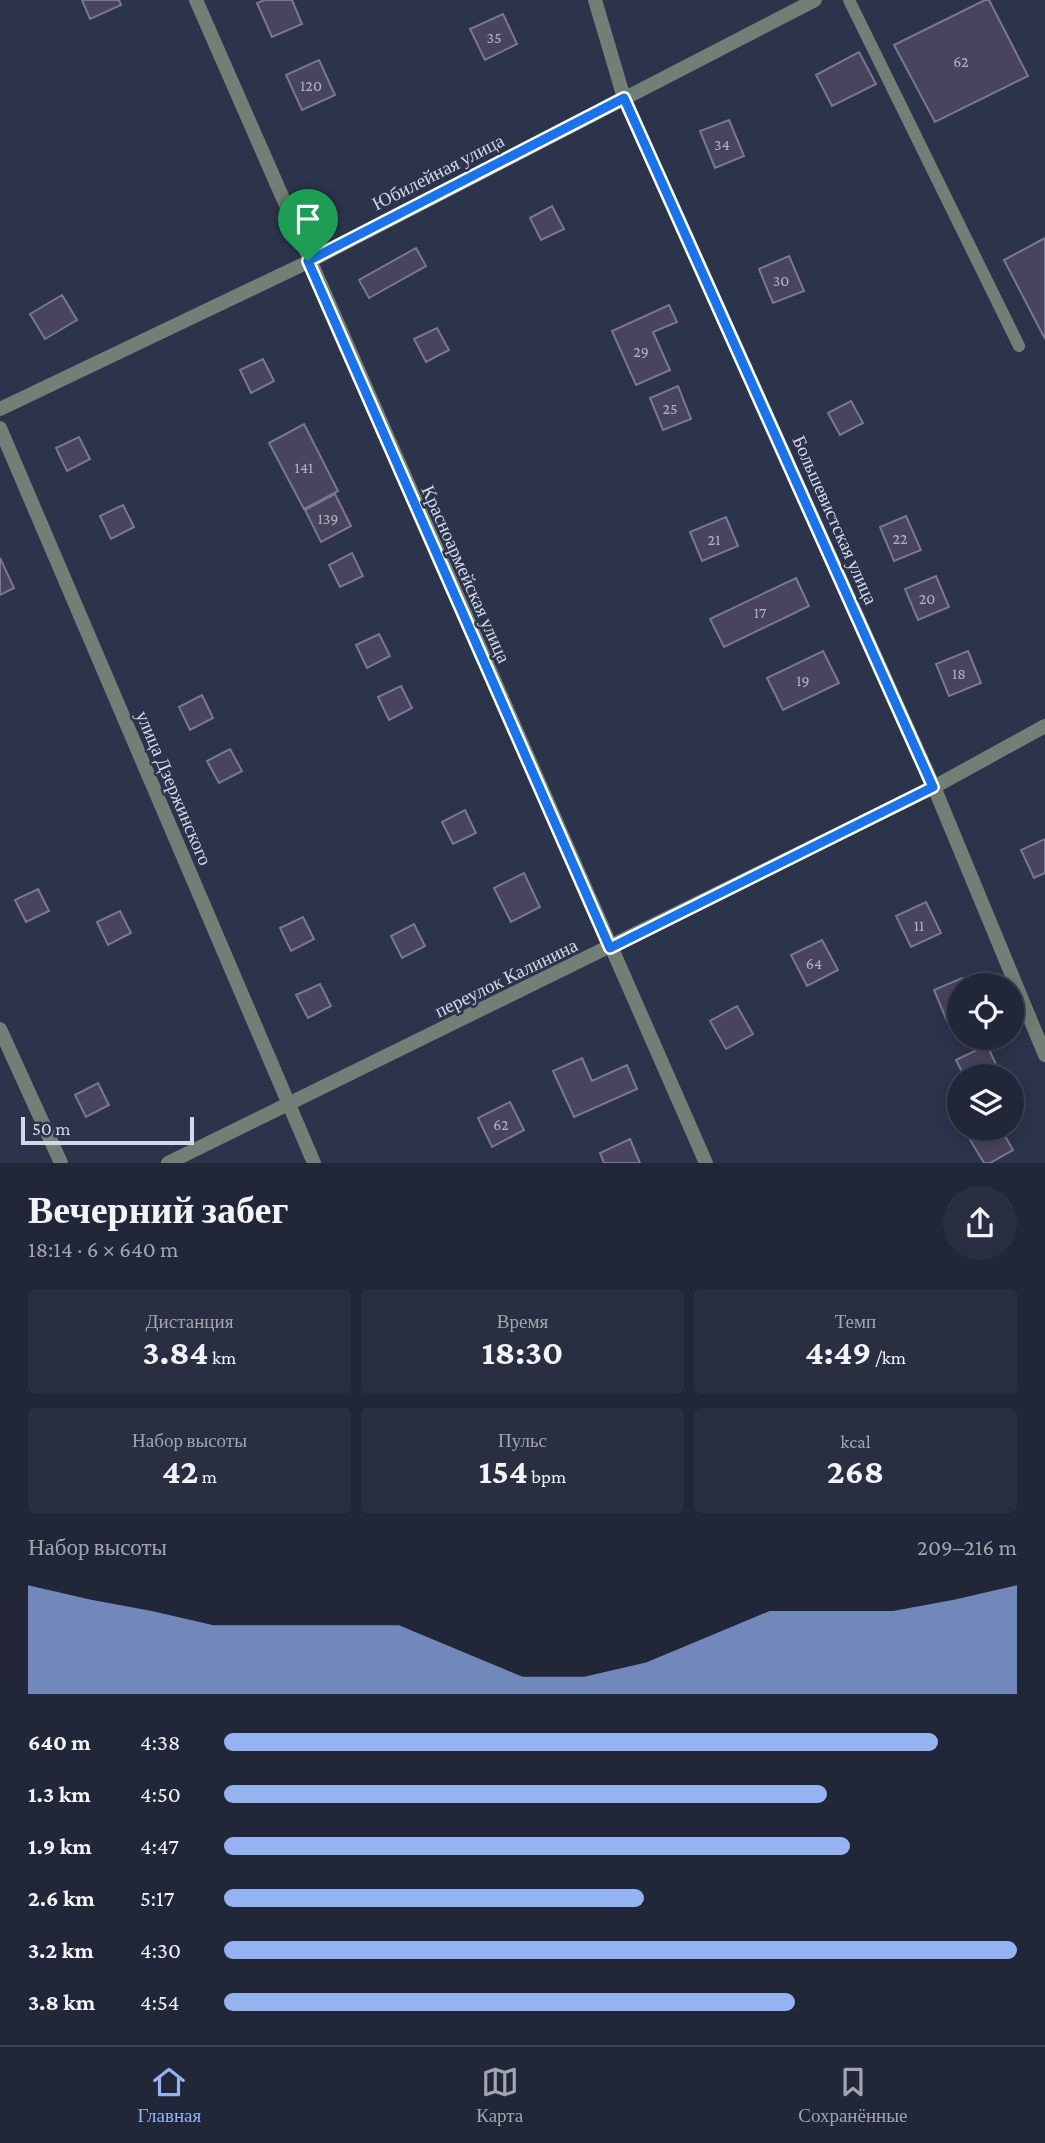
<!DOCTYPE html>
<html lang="ru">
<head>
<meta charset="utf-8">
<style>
  body { margin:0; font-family:"Crimson Pro",serif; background:#292f41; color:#f1f3f6; height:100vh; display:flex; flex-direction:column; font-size:26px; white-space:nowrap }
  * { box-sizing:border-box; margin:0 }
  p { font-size:23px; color:#a2a5ae }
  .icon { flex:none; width:38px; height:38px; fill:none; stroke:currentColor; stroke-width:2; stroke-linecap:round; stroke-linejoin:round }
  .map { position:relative; height:1163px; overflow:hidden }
  .sheet { display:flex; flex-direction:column; background:#212739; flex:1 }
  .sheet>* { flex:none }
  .controls { position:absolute; left:947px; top:973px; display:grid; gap:14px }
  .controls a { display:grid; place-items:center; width:77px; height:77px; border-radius:50%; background:#212739; box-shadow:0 4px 18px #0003,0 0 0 2px #3e4453; font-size:35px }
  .scale { position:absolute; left:21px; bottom:18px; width:173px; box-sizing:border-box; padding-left:7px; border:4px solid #d2d8e8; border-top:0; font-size:19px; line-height:24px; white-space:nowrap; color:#d2d8e8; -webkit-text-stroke:5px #2c344c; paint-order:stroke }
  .pin { position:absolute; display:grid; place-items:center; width:60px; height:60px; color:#fff; margin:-72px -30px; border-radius:50% 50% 50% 0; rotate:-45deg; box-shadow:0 0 7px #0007 }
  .pin .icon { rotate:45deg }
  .round { display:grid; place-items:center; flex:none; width:74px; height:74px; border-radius:37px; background:#292f41 }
  .head { display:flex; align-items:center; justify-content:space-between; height:119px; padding:0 28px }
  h1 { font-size:38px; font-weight:700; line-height:52px }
  .metrics { display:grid; grid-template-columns:repeat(3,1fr); gap:10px; height:119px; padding:7px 28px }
  .metrics div { display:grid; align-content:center; border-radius:7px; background:#292f41; text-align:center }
  .metrics b { font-size:35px; font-weight:700 }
  .metrics small { font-size:19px; font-weight:400 }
  .metrics p { font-size:19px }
  .chart { height:196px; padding:14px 28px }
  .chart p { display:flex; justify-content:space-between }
  .chart svg { width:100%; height:126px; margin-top:7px; fill:#95b2f1; opacity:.7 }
  ul { padding:0 28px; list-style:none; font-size:23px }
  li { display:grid; grid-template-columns:112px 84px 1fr; align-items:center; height:52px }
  li i { height:18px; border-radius:9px; background:#95b2f1 }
  .tabs { display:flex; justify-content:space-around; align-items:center; height:98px; border-top:2px solid #3e4453; background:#212739; font-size:19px; color:#a2a5ae }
  .tabs a { display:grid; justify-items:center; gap:4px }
  .tabs .selected { color:#95b2f1 }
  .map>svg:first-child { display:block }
</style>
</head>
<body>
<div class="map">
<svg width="1045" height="1163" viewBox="0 0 1045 1163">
  <rect width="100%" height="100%" fill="#2c344c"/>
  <path fill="#48445e" stroke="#7a7693" stroke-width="2" d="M 82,0 L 119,0 L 121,5 L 90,19 Z
    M 265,0 L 292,0 L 302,24 L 272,37 L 257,3 Z
    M 985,0 L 989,0 L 1028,76 L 935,122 L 894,45 Z
    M 503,14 L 517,44 L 485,60 L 470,29 Z
    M 859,52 L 876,84 L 832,106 L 816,75 Z
    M 319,60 L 335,95 L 302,110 L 286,75 Z
    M 729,120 L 744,156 L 715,168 L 700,131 Z
    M 552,206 L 564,229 L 541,240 L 530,218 Z
    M 1045,238 L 1045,339 L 1004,260 Z
    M 416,248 L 426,266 L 369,298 L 359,280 Z
    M 789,256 L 804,291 L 773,303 L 759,269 Z
    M 62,295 L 77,320 L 45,339 L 30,314 Z
    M 669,305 L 677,322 L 653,332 L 670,370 L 636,385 L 612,331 Z
    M 437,328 L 449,350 L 426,362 L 414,339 Z
    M 263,359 L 274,381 L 251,393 L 240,370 Z
    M 678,386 L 691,419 L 663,430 L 650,398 Z
    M 851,401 L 863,423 L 840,435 L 828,413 Z
    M 304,424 L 338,491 L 304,509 L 269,443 Z
    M 79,437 L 90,459 L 67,471 L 56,448 Z
    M 335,494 L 351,526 L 321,542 L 305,510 Z
    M 123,505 L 134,527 L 111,539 L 100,516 Z
    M 906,516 L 921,550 L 894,561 L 880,527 Z
    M 726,517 L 738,546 L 702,561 L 690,532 Z
    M 352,553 L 363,576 L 340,587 L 329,565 Z
    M 0,558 L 14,588 L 0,595 Z
    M 936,576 L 949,607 L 918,620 L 905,589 Z
    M 796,578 L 809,606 L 724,647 L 710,619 Z
    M 379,634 L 390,656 L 367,668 L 356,645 Z
    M 823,651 L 839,683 L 783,710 L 767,678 Z
    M 968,651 L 981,683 L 949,696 L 936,664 Z
    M 401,686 L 412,708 L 389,720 L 378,697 Z
    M 202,695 L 213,718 L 190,730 L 179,707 Z
    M 230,749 L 242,771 L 219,783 L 207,761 Z
    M 465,810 L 476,833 L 453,844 L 442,822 Z
    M 1045,839 L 1045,873 L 1034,878 L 1021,850 Z
    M 524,873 L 540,907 L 511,922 L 494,888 Z
    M 38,889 L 49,911 L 26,922 L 15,900 Z
    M 926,902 L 941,933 L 911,947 L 896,916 Z
    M 120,911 L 131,933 L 108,945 L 97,922 Z
    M 303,917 L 314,939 L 291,951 L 280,928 Z
    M 414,924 L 425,946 L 402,958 L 391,936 Z
    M 822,940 L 838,970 L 807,986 L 791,955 Z
    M 962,978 L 965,985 L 959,985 L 959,1016 L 947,1021 L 934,990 Z
    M 320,984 L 331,1006 L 308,1018 L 296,995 Z
    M 737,1006 L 753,1034 L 726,1049 L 710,1021 Z
    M 987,1045 L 1000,1073 L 992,1076 L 964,1076 L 956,1060 Z
    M 582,1058 L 592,1081 L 627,1065 L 637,1089 L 574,1117 L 553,1071 Z
    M 98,1083 L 109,1105 L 86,1117 L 75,1095 Z
    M 510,1102 L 524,1130 L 492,1147 L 478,1118 Z
    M 984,1129 L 1001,1129 L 1013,1150 L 990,1163 L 984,1163 L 969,1138 Z
    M 630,1139 L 640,1163 L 604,1163 L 600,1153 Z"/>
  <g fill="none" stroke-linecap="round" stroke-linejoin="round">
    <path stroke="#727f76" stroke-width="12" d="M 849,0 L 1019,346"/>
    <path stroke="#727f76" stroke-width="14" d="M 196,0 L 706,1163
      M 595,0 L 624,98 L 934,787 L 1045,1055
      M 0,409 L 308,262 L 815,0
      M 0,428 L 314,1163
      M 0,1029 L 61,1163
      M 168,1163 L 934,787 L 1045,726"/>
  </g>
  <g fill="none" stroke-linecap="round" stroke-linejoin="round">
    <defs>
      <path id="route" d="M 624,98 L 933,787 L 610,948 L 308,261 Z"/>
    </defs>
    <use href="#route" stroke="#fff" stroke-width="14"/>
    <use href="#route" stroke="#1a73e8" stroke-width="9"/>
  </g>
  <g text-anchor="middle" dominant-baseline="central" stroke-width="5" stroke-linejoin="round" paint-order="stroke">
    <g font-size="16" fill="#b0b3c6">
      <text x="494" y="37">35</text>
      <text x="961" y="61">62</text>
      <text x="311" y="85">120</text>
      <text x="722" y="144">34</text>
      <text x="781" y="280">30</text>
      <text x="641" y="351">29</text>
      <text x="670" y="408">25</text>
      <text x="304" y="467">141</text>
      <text x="328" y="518">139</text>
      <text x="900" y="538">22</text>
      <text x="714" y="539">21</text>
      <text x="927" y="598">20</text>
      <text x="760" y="612">17</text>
      <text x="959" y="673">18</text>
      <text x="803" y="680">19</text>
      <text x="919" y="925">11</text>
      <text x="814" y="963">64</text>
      <text x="501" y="1124">62</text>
    </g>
    <g font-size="19" fill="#d2d8e8" stroke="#2c344c">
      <text transform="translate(438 172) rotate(-27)">Юбилейная улица</text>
      <text transform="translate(835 520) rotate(66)">Большевистская улица</text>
      <text transform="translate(466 574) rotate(66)">Красноармейская улица</text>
      <text transform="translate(174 788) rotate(67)">улица Дзержинского</text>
      <text transform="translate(506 978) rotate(-26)">переулок Калинина</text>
    </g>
  </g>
</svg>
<div class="controls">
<a><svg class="icon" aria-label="locate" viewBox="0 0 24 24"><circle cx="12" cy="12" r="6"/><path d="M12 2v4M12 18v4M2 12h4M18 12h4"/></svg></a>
<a><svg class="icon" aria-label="layers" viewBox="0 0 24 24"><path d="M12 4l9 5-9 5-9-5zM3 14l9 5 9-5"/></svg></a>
</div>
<div class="scale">50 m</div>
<div class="pin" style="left:308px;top:261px;background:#1e9e55"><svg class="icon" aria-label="arrive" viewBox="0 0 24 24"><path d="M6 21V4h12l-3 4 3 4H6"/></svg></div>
</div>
<section class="sheet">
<div class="head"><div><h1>Вечерний забег</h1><p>18:14 · 6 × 640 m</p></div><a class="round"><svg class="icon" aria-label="share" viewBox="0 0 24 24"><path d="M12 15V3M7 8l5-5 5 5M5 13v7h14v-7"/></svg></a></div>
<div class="metrics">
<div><p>Дистанция</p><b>3.84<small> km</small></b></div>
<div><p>Время</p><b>18:30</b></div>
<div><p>Темп</p><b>4:49<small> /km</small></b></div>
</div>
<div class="metrics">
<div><p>Набор высоты</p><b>42<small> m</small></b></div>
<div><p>Пульс</p><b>154<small> bpm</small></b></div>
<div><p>kcal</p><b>268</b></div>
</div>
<div class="chart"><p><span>Набор высоты</span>209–216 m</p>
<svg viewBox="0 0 160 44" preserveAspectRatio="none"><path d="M0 44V6L10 11L20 15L30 20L40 20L50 20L60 20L70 29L80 38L90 38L100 33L110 24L120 15L130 15L140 15L150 11L160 6V44z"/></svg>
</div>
<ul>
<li><b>640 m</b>4:38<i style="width:90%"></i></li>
<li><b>1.3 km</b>4:50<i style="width:76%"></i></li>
<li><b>1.9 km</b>4:47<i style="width:79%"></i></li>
<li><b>2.6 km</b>5:17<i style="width:53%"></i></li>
<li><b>3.2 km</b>4:30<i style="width:100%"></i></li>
<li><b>3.8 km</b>4:54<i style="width:72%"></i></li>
</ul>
</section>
<nav class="tabs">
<a class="selected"><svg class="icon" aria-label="home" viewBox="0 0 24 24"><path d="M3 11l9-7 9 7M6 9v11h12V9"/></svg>Главная</a>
<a><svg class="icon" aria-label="map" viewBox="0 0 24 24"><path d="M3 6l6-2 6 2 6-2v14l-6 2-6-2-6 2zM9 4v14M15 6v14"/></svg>Карта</a>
<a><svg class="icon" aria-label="saved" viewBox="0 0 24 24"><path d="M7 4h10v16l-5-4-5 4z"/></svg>Сохранённые</a>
</nav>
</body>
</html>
